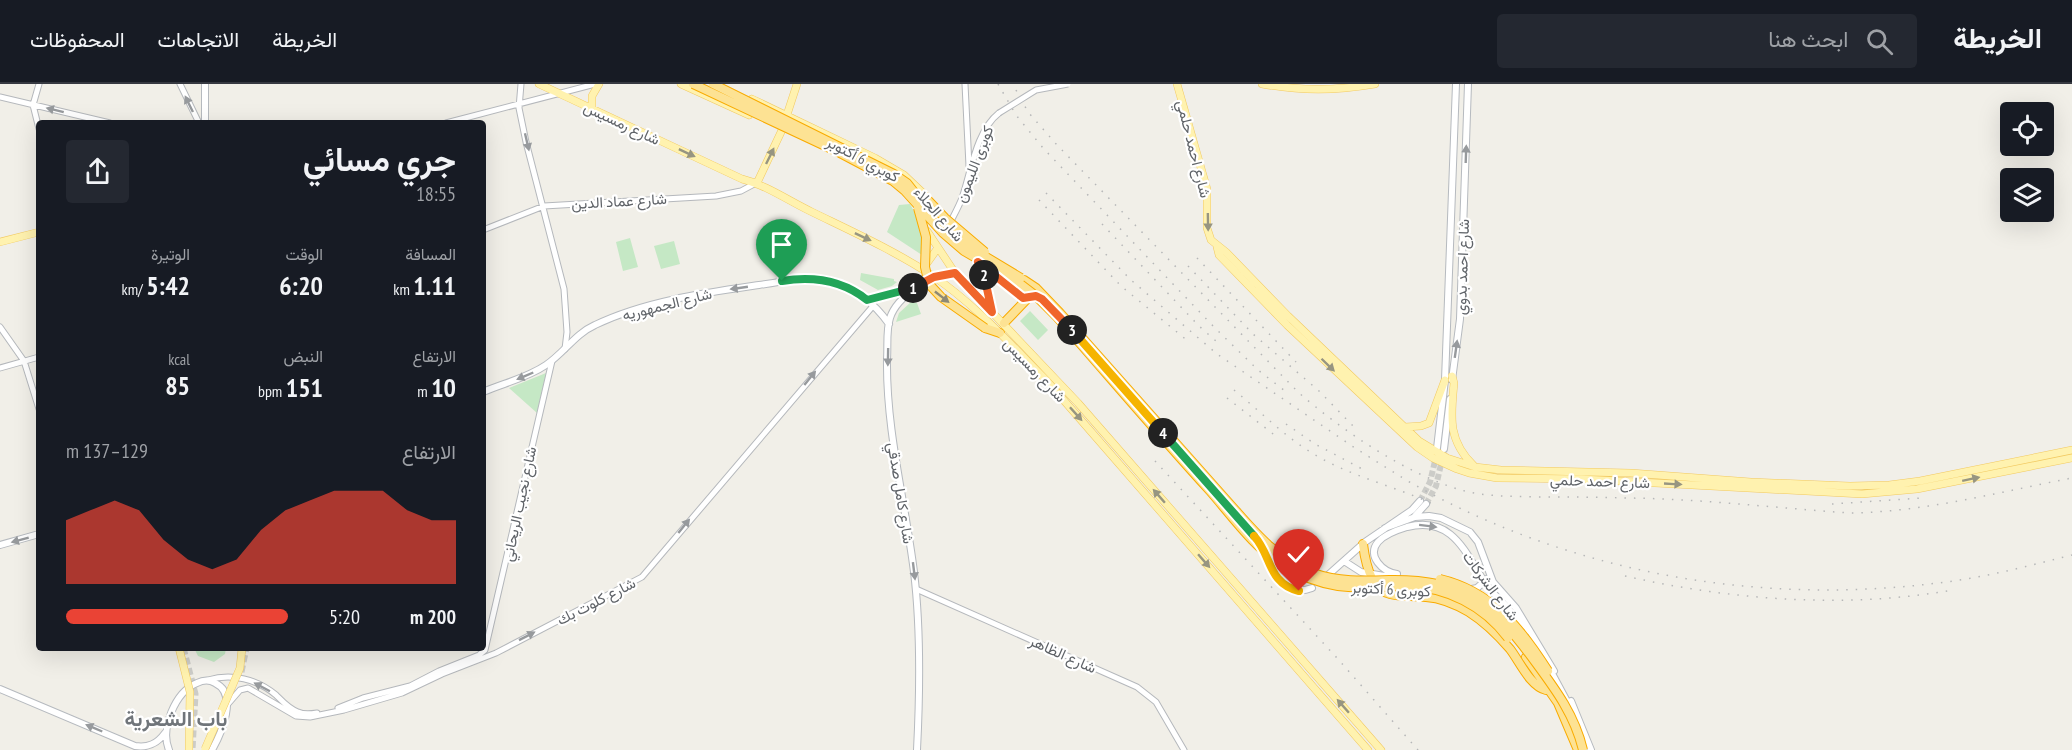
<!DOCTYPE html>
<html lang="ar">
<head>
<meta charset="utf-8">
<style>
  body { margin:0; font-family:"PT Sans Narrow",Vazirmatn,sans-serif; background:#242831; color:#f1f3f6; direction:rtl; height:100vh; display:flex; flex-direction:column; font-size:22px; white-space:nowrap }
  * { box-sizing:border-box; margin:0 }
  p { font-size:20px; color:#9ea1a6 }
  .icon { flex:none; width:33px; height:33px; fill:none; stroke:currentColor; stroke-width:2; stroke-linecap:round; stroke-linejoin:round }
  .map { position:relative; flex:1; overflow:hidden; direction:ltr }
  .side { position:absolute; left:36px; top:36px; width:450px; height:531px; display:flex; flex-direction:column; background:#171b24; border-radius:6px; box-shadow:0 6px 24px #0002; direction:rtl }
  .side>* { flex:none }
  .buttons { position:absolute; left:2000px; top:18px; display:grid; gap:12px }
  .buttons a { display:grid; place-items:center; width:54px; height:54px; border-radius:6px; background:#171b24; box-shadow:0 6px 24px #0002; font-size:30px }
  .pin { position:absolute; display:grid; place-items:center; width:51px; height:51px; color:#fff; margin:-62px -26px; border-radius:50% 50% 50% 0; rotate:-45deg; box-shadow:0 0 6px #0007 }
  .pin .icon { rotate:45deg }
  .km { position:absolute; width:30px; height:30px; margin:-15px; border-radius:50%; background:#222; color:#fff; font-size:16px; line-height:30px; text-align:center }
  .round { display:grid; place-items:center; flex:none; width:63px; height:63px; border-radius:6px; background:#242831 }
  .head { display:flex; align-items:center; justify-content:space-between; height:102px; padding:0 30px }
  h1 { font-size:33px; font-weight:700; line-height:45px }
  .metrics { display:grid; grid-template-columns:repeat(3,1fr); gap:9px; height:102px; padding:6px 30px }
  .metrics div { display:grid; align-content:center }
  .metrics b { font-size:26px; font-weight:700 }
  .metrics small { font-size:16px; font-weight:400 }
  .metrics p { font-size:16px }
  .chart { height:168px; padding:12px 30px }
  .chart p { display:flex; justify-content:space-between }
  .chart svg { width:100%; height:108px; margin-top:6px; fill:#ea4335; opacity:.7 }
  ul { padding:0 30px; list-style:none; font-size:20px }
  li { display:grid; grid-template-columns:96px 72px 1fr; align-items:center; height:45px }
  li i { height:15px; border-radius:8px; background:#ea4335 }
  header { display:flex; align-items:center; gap:36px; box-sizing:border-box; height:84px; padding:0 30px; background:#171b24; border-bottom:2px solid #363941 }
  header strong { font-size:28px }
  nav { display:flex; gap:33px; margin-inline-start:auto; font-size:21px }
  .search { width:420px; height:54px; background:#242831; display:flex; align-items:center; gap:15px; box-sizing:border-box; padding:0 21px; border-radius:6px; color:#9ea1a6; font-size:22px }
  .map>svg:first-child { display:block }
</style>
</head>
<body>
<header>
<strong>الخريطة</strong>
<div class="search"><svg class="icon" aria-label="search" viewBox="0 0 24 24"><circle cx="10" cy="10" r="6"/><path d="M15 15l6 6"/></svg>ابحث هنا</div>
<nav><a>الخريطة</a><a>الاتجاهات</a><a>المحفوظات</a></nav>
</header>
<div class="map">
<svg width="2072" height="666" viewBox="0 0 2072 666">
  <rect width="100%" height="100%" fill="#f1efe8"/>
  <path fill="#c5e8c5" d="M 910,120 C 920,137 924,151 922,171 L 887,148 L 899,121 Z
    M 630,154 L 638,183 L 623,187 L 616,158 Z
    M 674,157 L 680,180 L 661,185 L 654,162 Z
    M 861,189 L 894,195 L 894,197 L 897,198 L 892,202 L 878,206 L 860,196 Z
    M 911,218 L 917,219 L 921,230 L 896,238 L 899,229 Z
    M 1030,227 L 1048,246 L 1038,256 L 1020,237 Z
    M 546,289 L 537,329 L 509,304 Z
    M 194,564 L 226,564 L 225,570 L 214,578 L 198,572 Z"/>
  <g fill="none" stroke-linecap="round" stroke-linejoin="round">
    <path stroke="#ccccc8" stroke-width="6" stroke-dasharray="6 3" stroke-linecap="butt" d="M 1420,417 L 1430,398 L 1436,373
      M 1426,420 L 1436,402 L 1442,376"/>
    <path stroke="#ccccc8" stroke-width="7" stroke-dasharray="7 3.5" stroke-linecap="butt" d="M 183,564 L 195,610 L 192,666
      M 241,588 L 246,564"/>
    <defs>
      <path id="tertiary" d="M 39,0 L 33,21 L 39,45
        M 180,0 L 199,39
        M 521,0 L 519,24 L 526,58 L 564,205 L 567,248 L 565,265
        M 965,0 L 969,82
        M 0,13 L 110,39
        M 446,39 L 595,0
        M 950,139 C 954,131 959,122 962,114 C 971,88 976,47 999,29
        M 483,146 L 544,122 L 716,112 L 741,107 L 756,99
        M 0,243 L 24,277 L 39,325
        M 0,284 L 39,273
        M 916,505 L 1137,603 L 1156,618 L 1184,666
        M 208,596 C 232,589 257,595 276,611 C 282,617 289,625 298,628 C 304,631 311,630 317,629
        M 227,621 L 240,606 L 248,604 L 296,632 L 310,633 L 344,626 L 402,609 L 442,590 L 496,569 L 642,493 L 873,222
        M 338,624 L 363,614 L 410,602 L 439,587 L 479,571 L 485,566 L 552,277"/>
      <path id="secondary" d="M 205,0 L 205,39
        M 982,181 L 1023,214 L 1029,214
        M 867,216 L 916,203
        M 1452,296 L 1460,235 L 1468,0
        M 483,308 C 504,299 527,294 546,281 C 564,269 575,250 595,241 C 645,217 704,209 759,201 C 783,198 807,191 831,198 C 855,204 875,220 889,240
        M 1437,364 L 1445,296 L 1456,0
        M 1444,365 L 1450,315
        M 1415,432 L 1426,420
        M 1385,444 L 1415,433 L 1429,432 L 1441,434 L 1470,448 L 1478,458 L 1493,498 L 1516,524 L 1554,587
        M 0,461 L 39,450
        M 1264,469 C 1272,490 1286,514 1312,504
        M 1344,477 L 1361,488 L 1390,493
        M 1397,490 C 1383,488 1366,472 1378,458 C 1385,450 1397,446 1407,443 C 1454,431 1466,471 1487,502 C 1493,510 1500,515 1506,522 C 1514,530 1519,540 1525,548
        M 1328,491 L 1365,458 L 1412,426 L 1420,417
        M 1467,506 L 1477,504 L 1487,495
        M 1549,584 L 1570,623
        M 0,605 L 135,662 C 148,664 157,660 165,649
        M 1571,617 L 1591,666
        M 169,666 C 160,645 175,608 197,599 C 203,596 210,596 215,599 C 239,610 221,650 212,666
        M 917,666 C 920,607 921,546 914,488 C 905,416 886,347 887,275 C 888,262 886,246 890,234 C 897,212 932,190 955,189"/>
      <path id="primary" d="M 539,0 L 742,95 C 766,101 789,117 812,128 C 853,148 895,167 933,192 C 976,221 1011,261 1047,297 L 1368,666
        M 681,0 L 749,31
        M 1177,0 L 1207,105 L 1207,144 L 1211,156 L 1226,168 L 1288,232 L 1419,357 L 1447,374 L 1475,383 L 1501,386 L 1631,389 L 1751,398 L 1850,402 L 1889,401 L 1920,397 L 2072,366
        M 1262,0 C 1303,7 1333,7 1375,0
        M 752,15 L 875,74 L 904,91 L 925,111
        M 592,24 L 592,12 L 599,0
        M 757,99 L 782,46 L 797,0
        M 927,147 L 955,189 L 1078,319 L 1381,666
        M 0,158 L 39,148
        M 1217,163 L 1219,171 L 1287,241 L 1417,363 L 1433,374 L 1457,385 L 1469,389 L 1497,394 L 1581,395 L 1862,410 L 1917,405 L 2072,374
        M 975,174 L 984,192 L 992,228
        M 925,182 L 937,165
        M 1452,292 L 1454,299 C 1451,332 1447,356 1474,382
        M 1405,343 L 1421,342 L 1429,339 L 1445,296"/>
      <path id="motorway" d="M 1024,196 L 1036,204 L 1060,229 L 1236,427
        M 1004,239 L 1028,214 L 1011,196
        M 985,244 L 1000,249
        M 1363,460 C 1365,477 1370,505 1390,510 C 1401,513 1415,511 1426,513 C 1441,514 1457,521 1469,528 C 1485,538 1498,551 1510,565 C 1520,578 1530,602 1546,606
        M 1526,573 L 1558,619 L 1578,666"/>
    </defs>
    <use href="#tertiary" stroke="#b5b8bc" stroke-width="7"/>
    <use href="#secondary" stroke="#b6babf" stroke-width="8"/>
    <use href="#primary" stroke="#f2c960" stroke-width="8"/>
    <use href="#motorway" stroke="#f9ab00" stroke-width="10"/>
    <use href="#tertiary" stroke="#fff" stroke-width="5"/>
    <use href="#secondary" stroke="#fff" stroke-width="6"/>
    <use href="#primary" stroke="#fff2af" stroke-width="7"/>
    <use href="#motorway" stroke="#fde293" stroke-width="8"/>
    <path stroke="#b6b7b8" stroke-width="1.5" stroke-dasharray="1.5 8" stroke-linecap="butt" d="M 998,0 L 1016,31 L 1043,64 L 1215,244 L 1258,286 L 1285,307
      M 1016,6 L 1028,28 L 1057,61 L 1298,308 C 1341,346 1406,390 1461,406 C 1486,413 1511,412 1537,413 C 1568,413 1598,413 1628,414 C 1702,415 1776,424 1850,429 C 1925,428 1999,408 2072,394
      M 1046,109 L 1131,196 L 1217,270 L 1355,364 L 1406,396 C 1567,488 1754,522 1938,499 C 1983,494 2028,482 2072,471
      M 1039,116 L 1121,202 L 1189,258
      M 1102,140 L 1199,242 L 1217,258
      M 1197,174 L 1296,278
      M 1188,182 L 1253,250 L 1319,307 L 1356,345
      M 1234,306 C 1261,328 1287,355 1317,372 C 1355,394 1398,403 1437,422
      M 1227,314 L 1277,353
      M 1286,340 L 1315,360 L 1366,387
      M 1155,377 L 1337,574 L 1418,666
      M 1832,420 L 1922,414
      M 1625,492 C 1731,516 1846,525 1953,506"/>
    <defs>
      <path id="tertiary-bridge" d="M 999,29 L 1036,6 L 1068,0"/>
      <path id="primary-bridge" d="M 179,564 L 190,608 L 189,666
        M 205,665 L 240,584 L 242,564"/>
      <path id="motorway-bridge" d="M 693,0 L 840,69 L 893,97 L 905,107 L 943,149 L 964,167 L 1019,199 L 1036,212 L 1057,233 C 1108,291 1158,350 1210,407 C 1232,432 1254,464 1283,481 C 1300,492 1319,499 1338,502 C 1361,505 1384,502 1406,502 C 1447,503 1484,522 1508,554
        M 713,0 L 894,90 L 907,99 L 922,118
        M 922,110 L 945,134 L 985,168
        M 918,124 L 926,153 L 925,183 L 929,200 L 941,213 L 985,244
        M 958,156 L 1021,194
        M 1236,427 C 1258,452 1280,477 1313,489 C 1338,498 1363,497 1390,496 C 1465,495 1493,520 1536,579 C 1556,606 1575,632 1583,666
        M 1440,495 C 1491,507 1521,544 1548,587"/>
    </defs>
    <use href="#tertiary-bridge" stroke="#b5b8bc" stroke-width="7" stroke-linecap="butt"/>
    <use href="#primary-bridge" stroke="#f2c960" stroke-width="8" stroke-linecap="butt"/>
    <use href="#motorway-bridge" stroke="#f9ab00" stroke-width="10" stroke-linecap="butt"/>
    <use href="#tertiary-bridge" stroke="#fff" stroke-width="5"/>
    <use href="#primary-bridge" stroke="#fff2af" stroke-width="7"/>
    <use href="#motorway-bridge" stroke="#fde293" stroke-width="8"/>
  </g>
  <defs><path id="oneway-solid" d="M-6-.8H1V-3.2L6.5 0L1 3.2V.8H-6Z" transform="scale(1.5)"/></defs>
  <g fill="#979a9d">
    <use href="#oneway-solid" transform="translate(189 20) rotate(-116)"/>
    <use href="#oneway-solid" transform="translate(55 26) rotate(-166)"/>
    <use href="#oneway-solid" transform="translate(527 58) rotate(77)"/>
    <use href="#oneway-solid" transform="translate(1466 70) rotate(-88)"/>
    <use href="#oneway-solid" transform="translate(739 204) rotate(172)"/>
    <use href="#oneway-solid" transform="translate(1456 265) rotate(-82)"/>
    <use href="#oneway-solid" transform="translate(888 273) rotate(91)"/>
    <use href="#oneway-solid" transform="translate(525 292) rotate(157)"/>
    <use href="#oneway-solid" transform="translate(810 294) rotate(-51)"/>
    <use href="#oneway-solid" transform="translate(684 442) rotate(-51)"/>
    <use href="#oneway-solid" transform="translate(1428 442) rotate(7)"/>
    <use href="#oneway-solid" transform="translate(20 456) rotate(165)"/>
    <use href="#oneway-solid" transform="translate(914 487) rotate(83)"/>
    <use href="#oneway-solid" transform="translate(527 552) rotate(-27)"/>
    <use href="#oneway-solid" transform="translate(262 603) rotate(-152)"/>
    <use href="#oneway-solid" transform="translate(94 644) rotate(-157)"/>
  </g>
  <g fill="#979581">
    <use href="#oneway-solid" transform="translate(687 69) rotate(25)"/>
    <use href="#oneway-solid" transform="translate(770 72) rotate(-64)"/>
    <use href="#oneway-solid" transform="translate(1208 138) rotate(89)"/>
    <use href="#oneway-solid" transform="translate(863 153) rotate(25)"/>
    <use href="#oneway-solid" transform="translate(1328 281) rotate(44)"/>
    <use href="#oneway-solid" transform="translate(1076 330) rotate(48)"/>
    <use href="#oneway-solid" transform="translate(1971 395) rotate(-12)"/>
    <use href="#oneway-solid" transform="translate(1673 400) rotate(3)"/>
    <use href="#oneway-solid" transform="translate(1159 412) rotate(-131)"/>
    <use href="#oneway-solid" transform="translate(1204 477) rotate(49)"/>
    <use href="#oneway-solid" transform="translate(1343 622) rotate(-131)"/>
  </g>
  <use fill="#8e8975" href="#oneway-solid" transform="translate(942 213) rotate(38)"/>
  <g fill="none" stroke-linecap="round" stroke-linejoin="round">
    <defs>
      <path id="split-1" d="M 782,197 C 813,192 842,196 867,216 L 913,204"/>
      <path id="split-2" d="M 913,204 L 934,193 L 955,189 L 992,228 L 984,191"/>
      <path id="split-3" d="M 984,191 L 978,178 L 1023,214 L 1036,212 L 1042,215 L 1072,246"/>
      <path id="split-4" d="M 1072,246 L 1163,349"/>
      <path id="split-5" d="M 1163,349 L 1254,452"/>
      <path id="split-6" d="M 1254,452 C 1272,471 1267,499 1299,507"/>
    </defs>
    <use href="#split-1" stroke="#fff" stroke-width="12"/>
    <use href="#split-2" stroke="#fff" stroke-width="12"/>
    <use href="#split-3" stroke="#fff" stroke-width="12"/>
    <use href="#split-4" stroke="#fff" stroke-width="12"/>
    <use href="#split-5" stroke="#fff" stroke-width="12"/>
    <use href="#split-6" stroke="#fff" stroke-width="12"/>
    <use href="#split-1" stroke="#22a559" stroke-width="8"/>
    <use href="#split-2" stroke="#f0652b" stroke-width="8"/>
    <use href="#split-3" stroke="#f0652b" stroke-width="8"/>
    <use href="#split-4" stroke="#f5b400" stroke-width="8"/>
    <use href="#split-5" stroke="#22a559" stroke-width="8"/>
    <use href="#split-6" stroke="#f5b400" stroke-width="8"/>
  </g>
  <g text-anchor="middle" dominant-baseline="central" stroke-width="4.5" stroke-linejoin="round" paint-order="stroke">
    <g font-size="15" fill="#5f6368" stroke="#fff">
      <text transform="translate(622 39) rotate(25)">شارع رمسيس</text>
      <text transform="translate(1194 65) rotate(76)">شارع احمد حلمي</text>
      <text transform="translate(863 75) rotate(28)">كوبري 6 أكتوبر</text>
      <text transform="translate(974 80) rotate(-69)">كوبرى الليمون</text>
      <text transform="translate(619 117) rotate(-3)">شارع عماد الدين</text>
      <text transform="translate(939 130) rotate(49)">شارع الجلاء</text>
      <text transform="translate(1462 183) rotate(-88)">شارع احمد بدوي</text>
      <text transform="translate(667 220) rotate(-14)">شارع الجمهوريه</text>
      <text transform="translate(1035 286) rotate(46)">شارع رمسيس</text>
      <text transform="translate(1600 397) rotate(2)">شارع احمد حلمي</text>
      <text transform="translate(901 409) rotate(81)">شارع كامل صدقي</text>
      <text transform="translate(519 420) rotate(-78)">شارع نجيب الريحاني</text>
      <text transform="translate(1491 502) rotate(53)">شارع الشركات</text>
      <text transform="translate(1391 505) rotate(3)">كوبرى 6 أكتوبر</text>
      <text transform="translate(596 517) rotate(-27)">شارع كلوت بك</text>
      <text transform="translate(1063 570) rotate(24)">شارع الظاهر</text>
    </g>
    <g font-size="21" font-weight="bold" fill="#70757a" stroke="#fff">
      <text x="176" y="634">باب الشعرية</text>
    </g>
  </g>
</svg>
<div class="buttons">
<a><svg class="icon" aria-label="locate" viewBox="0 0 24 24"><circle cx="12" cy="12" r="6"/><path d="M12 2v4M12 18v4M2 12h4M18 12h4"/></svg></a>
<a><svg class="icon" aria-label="layers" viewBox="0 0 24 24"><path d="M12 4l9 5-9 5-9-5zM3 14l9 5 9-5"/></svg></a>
</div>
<div class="pin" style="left:782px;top:197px;background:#1e9e55"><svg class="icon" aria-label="arrive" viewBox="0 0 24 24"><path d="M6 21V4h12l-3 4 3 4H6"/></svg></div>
<div class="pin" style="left:1299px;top:507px;background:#d93025"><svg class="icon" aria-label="check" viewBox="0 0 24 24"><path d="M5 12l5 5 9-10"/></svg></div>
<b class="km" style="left:913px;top:204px">1</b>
<b class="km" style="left:984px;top:191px">2</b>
<b class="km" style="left:1072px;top:246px">3</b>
<b class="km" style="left:1163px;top:349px">4</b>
<section class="side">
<div class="head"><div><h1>جري مسائي</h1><p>18:55</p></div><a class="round"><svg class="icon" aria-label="share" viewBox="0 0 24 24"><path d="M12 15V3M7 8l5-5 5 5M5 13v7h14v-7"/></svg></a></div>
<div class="metrics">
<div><p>المسافة</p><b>1.11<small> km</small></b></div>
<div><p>الوقت</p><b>6:20</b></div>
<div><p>الوتيرة</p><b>5:42<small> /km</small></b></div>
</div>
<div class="metrics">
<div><p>الارتفاع</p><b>10<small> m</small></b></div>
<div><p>النبض</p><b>151<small> bpm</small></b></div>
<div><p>kcal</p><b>85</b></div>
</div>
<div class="chart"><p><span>الارتفاع</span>129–137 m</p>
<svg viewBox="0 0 160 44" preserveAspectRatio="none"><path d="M0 44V18L10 14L20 10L30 14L40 26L50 34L60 38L70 34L80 22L90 14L100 10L110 6L120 6L130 6L140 14L150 18L160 18V44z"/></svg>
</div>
<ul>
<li><b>200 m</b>5:20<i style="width:100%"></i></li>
</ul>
</section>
</div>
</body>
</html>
